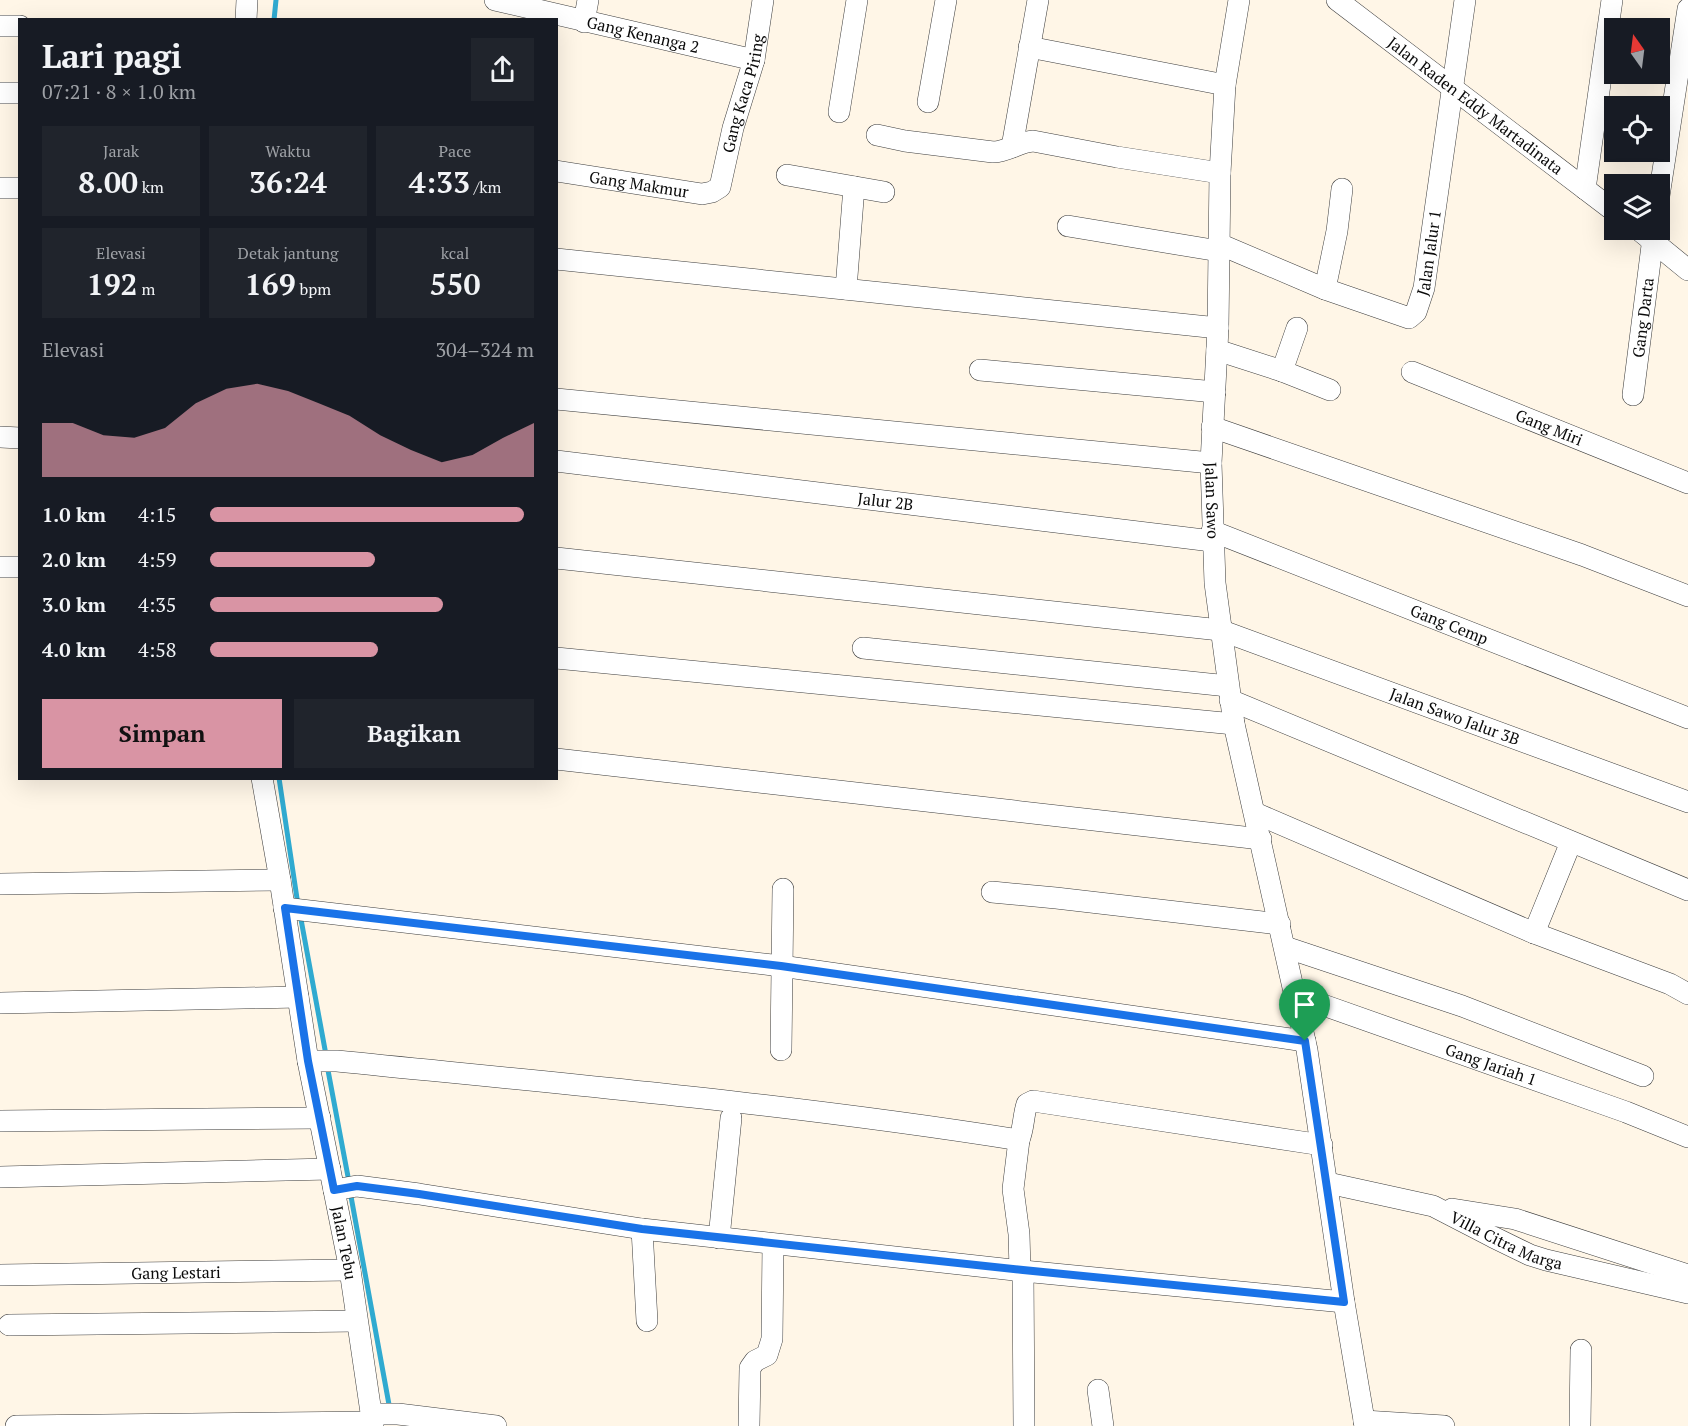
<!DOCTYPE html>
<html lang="id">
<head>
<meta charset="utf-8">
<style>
  body { margin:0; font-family:"PT Serif",serif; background:#20242c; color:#f1f3f6; height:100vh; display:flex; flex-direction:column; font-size:22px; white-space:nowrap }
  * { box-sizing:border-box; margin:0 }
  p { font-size:20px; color:#9ea1a6 }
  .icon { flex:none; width:33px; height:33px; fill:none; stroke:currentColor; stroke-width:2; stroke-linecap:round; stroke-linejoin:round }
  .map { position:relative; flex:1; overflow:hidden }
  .sheet { position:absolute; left:18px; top:18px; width:540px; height:762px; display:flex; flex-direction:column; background:#171b24; border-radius:0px; box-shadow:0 6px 24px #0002 }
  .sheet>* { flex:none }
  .needle { width:39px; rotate:346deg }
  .controls { position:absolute; left:1604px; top:18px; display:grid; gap:12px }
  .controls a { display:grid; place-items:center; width:66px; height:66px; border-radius:0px; background:#171b24; box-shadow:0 6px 24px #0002; font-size:30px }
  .pin { position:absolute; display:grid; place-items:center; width:51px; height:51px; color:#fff; margin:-62px -26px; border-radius:50% 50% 50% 0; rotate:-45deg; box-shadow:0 0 6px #0007 }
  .pin .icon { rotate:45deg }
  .round { display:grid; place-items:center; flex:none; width:63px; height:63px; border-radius:0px; background:#20242c }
  .summary { display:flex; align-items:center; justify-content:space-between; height:102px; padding:0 24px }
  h1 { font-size:33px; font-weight:700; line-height:45px }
  .metrics { display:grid; grid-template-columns:repeat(3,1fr); gap:9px; height:102px; padding:6px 24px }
  .metrics div { display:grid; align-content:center; border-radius:0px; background:#20242c; text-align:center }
  .metrics b { font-size:30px; font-weight:700 }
  .metrics small { font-size:16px; font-weight:400 }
  .metrics p { font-size:16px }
  .chart { height:168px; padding:12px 24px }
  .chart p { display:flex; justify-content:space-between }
  .chart svg { width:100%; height:108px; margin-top:6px; fill:#d994a4; opacity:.7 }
  .button { display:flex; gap:12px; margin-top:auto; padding:12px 24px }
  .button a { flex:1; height:69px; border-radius:0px; background:#d994a4; color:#111; font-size:24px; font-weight:700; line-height:69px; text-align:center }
  .button a+a { background:#20242c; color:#f1f3f6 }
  ul { padding:0 24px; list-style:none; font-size:20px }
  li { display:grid; grid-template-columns:96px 72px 1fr; align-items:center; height:45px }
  li i { height:15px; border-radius:8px; background:#d994a4 }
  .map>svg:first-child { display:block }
</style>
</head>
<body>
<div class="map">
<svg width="1688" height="1426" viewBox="0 0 1688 1426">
  <rect width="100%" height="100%" fill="#fff6e7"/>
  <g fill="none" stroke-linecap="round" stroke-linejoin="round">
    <path stroke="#30aad0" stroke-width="5" d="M 274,20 L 276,0
      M 279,778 L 298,905
      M 300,914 L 326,1055
      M 327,1065 L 349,1182
      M 350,1191 L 390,1410"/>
    <defs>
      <g id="minor">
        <path id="s1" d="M 495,0 L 754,60"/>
        <path id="s2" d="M 1239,0 L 1225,85 L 1220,173 L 1218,328 L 1211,463 L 1215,583 L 1234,724 L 1307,1050 L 1344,1302 L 1365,1426"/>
        <path id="s3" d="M 1337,0 L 1614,211"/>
        <path d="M 246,20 L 247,0"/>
        <path d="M 584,22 L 588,0"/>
        <path d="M 0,26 L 20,26"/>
        <path d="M 1029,47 L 1225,85"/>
        <path d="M 0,93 L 20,93"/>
        <path d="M 928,102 L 946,0"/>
        <path d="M 839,112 L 857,0"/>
        <path d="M 877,135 L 905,141 L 993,152 C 1007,152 1019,142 1033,141 L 1117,157 L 1220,173"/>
        <path d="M 1012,147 L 1038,0"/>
        <path id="s4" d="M 556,171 L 702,194 L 712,192 L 720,187 L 733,128 L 754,60 L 763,0"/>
        <path d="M 787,175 L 884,192"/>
        <path d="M 0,188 L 20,188"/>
        <path d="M 1585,189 L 1612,0"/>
        <path d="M 1659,196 L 1688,9"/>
        <path d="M 1068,226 L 1219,251"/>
        <path d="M 1639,230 L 1688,270"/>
        <path id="s5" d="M 1219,244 L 1325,289 L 1409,318 L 1416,312 L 1424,288 L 1465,0"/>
        <path d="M 556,259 L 1218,328"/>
        <path d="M 846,289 L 854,187"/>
        <path d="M 1325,289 L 1337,231 L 1342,189"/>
        <path d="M 1217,350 L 1282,371 L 1330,390"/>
        <path d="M 980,370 L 1215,392"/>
        <path d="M 1282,371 L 1297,328"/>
        <path id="s6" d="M 1412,372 L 1688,483"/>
        <path id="s7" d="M 1633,395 L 1654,230"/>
        <path d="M 556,399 L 1211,463"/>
        <path d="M 1212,427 L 1582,555 L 1688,596"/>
        <path d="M 0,437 L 20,438"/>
        <path id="s8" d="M 556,461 L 1212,541"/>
        <path id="s9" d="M 1212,531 L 1688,718"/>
        <path id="s10" d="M 556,558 L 1220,630 L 1688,802"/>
        <path d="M 0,567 L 20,567"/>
        <path d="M 863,648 L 1228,686"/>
        <path d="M 556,658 L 1234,724"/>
        <path d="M 1230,700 L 1688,890"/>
        <path d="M 556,759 L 1261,839"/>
        <path id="s11" d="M 262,778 L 280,880 L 308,1061 L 350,1270 L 373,1426"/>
        <path d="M 1255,813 L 1534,933 L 1670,984 L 1688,994"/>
        <path d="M 0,884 L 280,880"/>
        <path d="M 992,892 L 1056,898 L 1280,924"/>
        <path d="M 284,908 L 781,966 L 1305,1041"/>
        <path d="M 1534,933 L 1571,842"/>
        <path d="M 1285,947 L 1462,1006 L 1643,1076"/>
        <path id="s12" d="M 1295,995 L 1626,1112 L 1688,1137"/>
        <path d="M 0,1003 L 298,997"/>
        <path d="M 781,1050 L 783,889"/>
        <path d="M 308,1061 L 337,1061 C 564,1084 793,1104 1019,1140 C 1024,1128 1023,1116 1027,1104 L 1033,1101 L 1322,1145"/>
        <path d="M 0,1121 L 320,1118"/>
        <path d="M 1019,1140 L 1013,1189 L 1019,1234 L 1020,1270"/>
        <path d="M 0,1177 L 330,1169"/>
        <path id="s13" d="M 1328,1183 L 1433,1206 L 1493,1237 L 1530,1255 L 1546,1260 L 1688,1293"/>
        <path d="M 334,1190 L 357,1186 L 419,1194 L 642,1229 L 1023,1271 L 1344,1302"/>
        <path d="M 1452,1209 L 1515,1219 L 1688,1275"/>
        <path d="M 642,1229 L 647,1321"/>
        <path d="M 719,1238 L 731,1118"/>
        <path d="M 1023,1271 L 1024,1426"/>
        <path id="s14" d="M 0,1275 L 350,1270"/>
        <path d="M 9,1325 L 357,1321"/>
        <path d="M 1098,1390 L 1103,1426"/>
        <path d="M 371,1414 L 398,1414 L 496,1426"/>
        <path d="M 1364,1421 L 1444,1426"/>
        <path d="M 16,1426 L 372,1422"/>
        <path d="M 749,1426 L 750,1368 L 755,1361 L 767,1355 L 772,1339 L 773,1244"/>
        <path d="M 1580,1426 L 1581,1350"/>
      </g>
    </defs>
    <use href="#minor" stroke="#3d3d3d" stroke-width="22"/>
    <use href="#minor" stroke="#fff" stroke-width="21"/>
  </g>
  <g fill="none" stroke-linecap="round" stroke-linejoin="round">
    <defs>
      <path id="route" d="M 285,908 L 781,966 L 1305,1041 L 1344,1302 L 1023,1270 L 642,1229 L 419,1194 L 357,1186 L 334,1190 L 308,1061 Z"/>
    </defs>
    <use href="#route" stroke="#fff" stroke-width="12"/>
    <use href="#route" stroke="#1a73e8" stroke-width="8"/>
  </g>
  <g text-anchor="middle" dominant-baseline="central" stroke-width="6" stroke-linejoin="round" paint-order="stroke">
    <g font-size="16" fill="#0a0a0a" stroke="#fff">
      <text stroke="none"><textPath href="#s1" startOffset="152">Gang Kenanga 2</textPath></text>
      <text stroke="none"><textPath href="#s4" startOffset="264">Gang Kaca Piring</textPath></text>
      <text stroke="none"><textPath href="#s3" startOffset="174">Jalan Raden Eddy Martadinata</textPath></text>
      <text stroke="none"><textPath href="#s4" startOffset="84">Gang Makmur</textPath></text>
      <text stroke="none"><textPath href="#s5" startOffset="274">Jalan Jalur 1</textPath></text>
      <text stroke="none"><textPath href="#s7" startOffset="78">Gang Darta</textPath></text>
      <text stroke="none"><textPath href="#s6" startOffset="148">Gang Miri</textPath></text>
      <text stroke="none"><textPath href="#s8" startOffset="332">Jalur 2B</textPath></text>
      <text stroke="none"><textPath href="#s2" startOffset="502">Jalan Sawo</textPath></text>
      <text stroke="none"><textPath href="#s9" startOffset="255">Gang Cemp</textPath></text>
      <text stroke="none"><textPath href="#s10" startOffset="918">Jalan Sawo Jalur 3B</textPath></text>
      <text stroke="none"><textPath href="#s12" startOffset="208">Gang Jariah 1</textPath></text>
      <text stroke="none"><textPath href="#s13" startOffset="189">Villa Citra Marga</textPath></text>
      <text stroke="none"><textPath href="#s11" startOffset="472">Jalan Tebu</textPath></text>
      <text stroke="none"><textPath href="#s14" startOffset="176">Gang Lestari</textPath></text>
    </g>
  </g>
</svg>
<div class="controls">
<a><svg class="needle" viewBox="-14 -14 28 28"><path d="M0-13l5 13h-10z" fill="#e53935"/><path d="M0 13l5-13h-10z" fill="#9ea1a6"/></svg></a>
<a><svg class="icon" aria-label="locate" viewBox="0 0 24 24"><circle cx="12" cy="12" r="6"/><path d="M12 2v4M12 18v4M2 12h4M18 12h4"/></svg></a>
<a><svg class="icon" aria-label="layers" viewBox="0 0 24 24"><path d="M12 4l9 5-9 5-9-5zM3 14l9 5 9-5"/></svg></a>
</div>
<div class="pin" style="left:1305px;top:1041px;background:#1e9e55"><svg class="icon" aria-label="arrive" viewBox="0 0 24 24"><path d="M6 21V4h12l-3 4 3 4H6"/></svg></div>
<section class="sheet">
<div class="summary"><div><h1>Lari pagi</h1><p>07:21 · 8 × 1.0 km</p></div><a class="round"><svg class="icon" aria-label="share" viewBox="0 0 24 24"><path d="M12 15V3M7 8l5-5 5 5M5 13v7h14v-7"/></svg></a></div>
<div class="metrics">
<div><p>Jarak</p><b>8.00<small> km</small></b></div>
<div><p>Waktu</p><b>36:24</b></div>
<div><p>Pace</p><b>4:33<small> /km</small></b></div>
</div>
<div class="metrics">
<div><p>Elevasi</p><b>192<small> m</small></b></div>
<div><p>Detak jantung</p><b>169<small> bpm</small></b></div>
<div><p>kcal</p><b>550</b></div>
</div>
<div class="chart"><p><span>Elevasi</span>304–324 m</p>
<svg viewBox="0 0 160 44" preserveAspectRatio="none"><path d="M0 44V22L10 22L20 27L30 28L40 24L50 14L60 8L70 6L80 9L90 14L100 19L110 27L120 33L130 38L140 35L150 28L160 22V44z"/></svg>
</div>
<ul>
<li><b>1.0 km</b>4:15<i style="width:97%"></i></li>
<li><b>2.0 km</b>4:59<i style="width:51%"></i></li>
<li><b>3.0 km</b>4:35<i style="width:72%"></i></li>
<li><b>4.0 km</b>4:58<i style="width:52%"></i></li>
</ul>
<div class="button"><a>Simpan</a><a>Bagikan</a></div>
</section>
</div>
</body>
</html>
